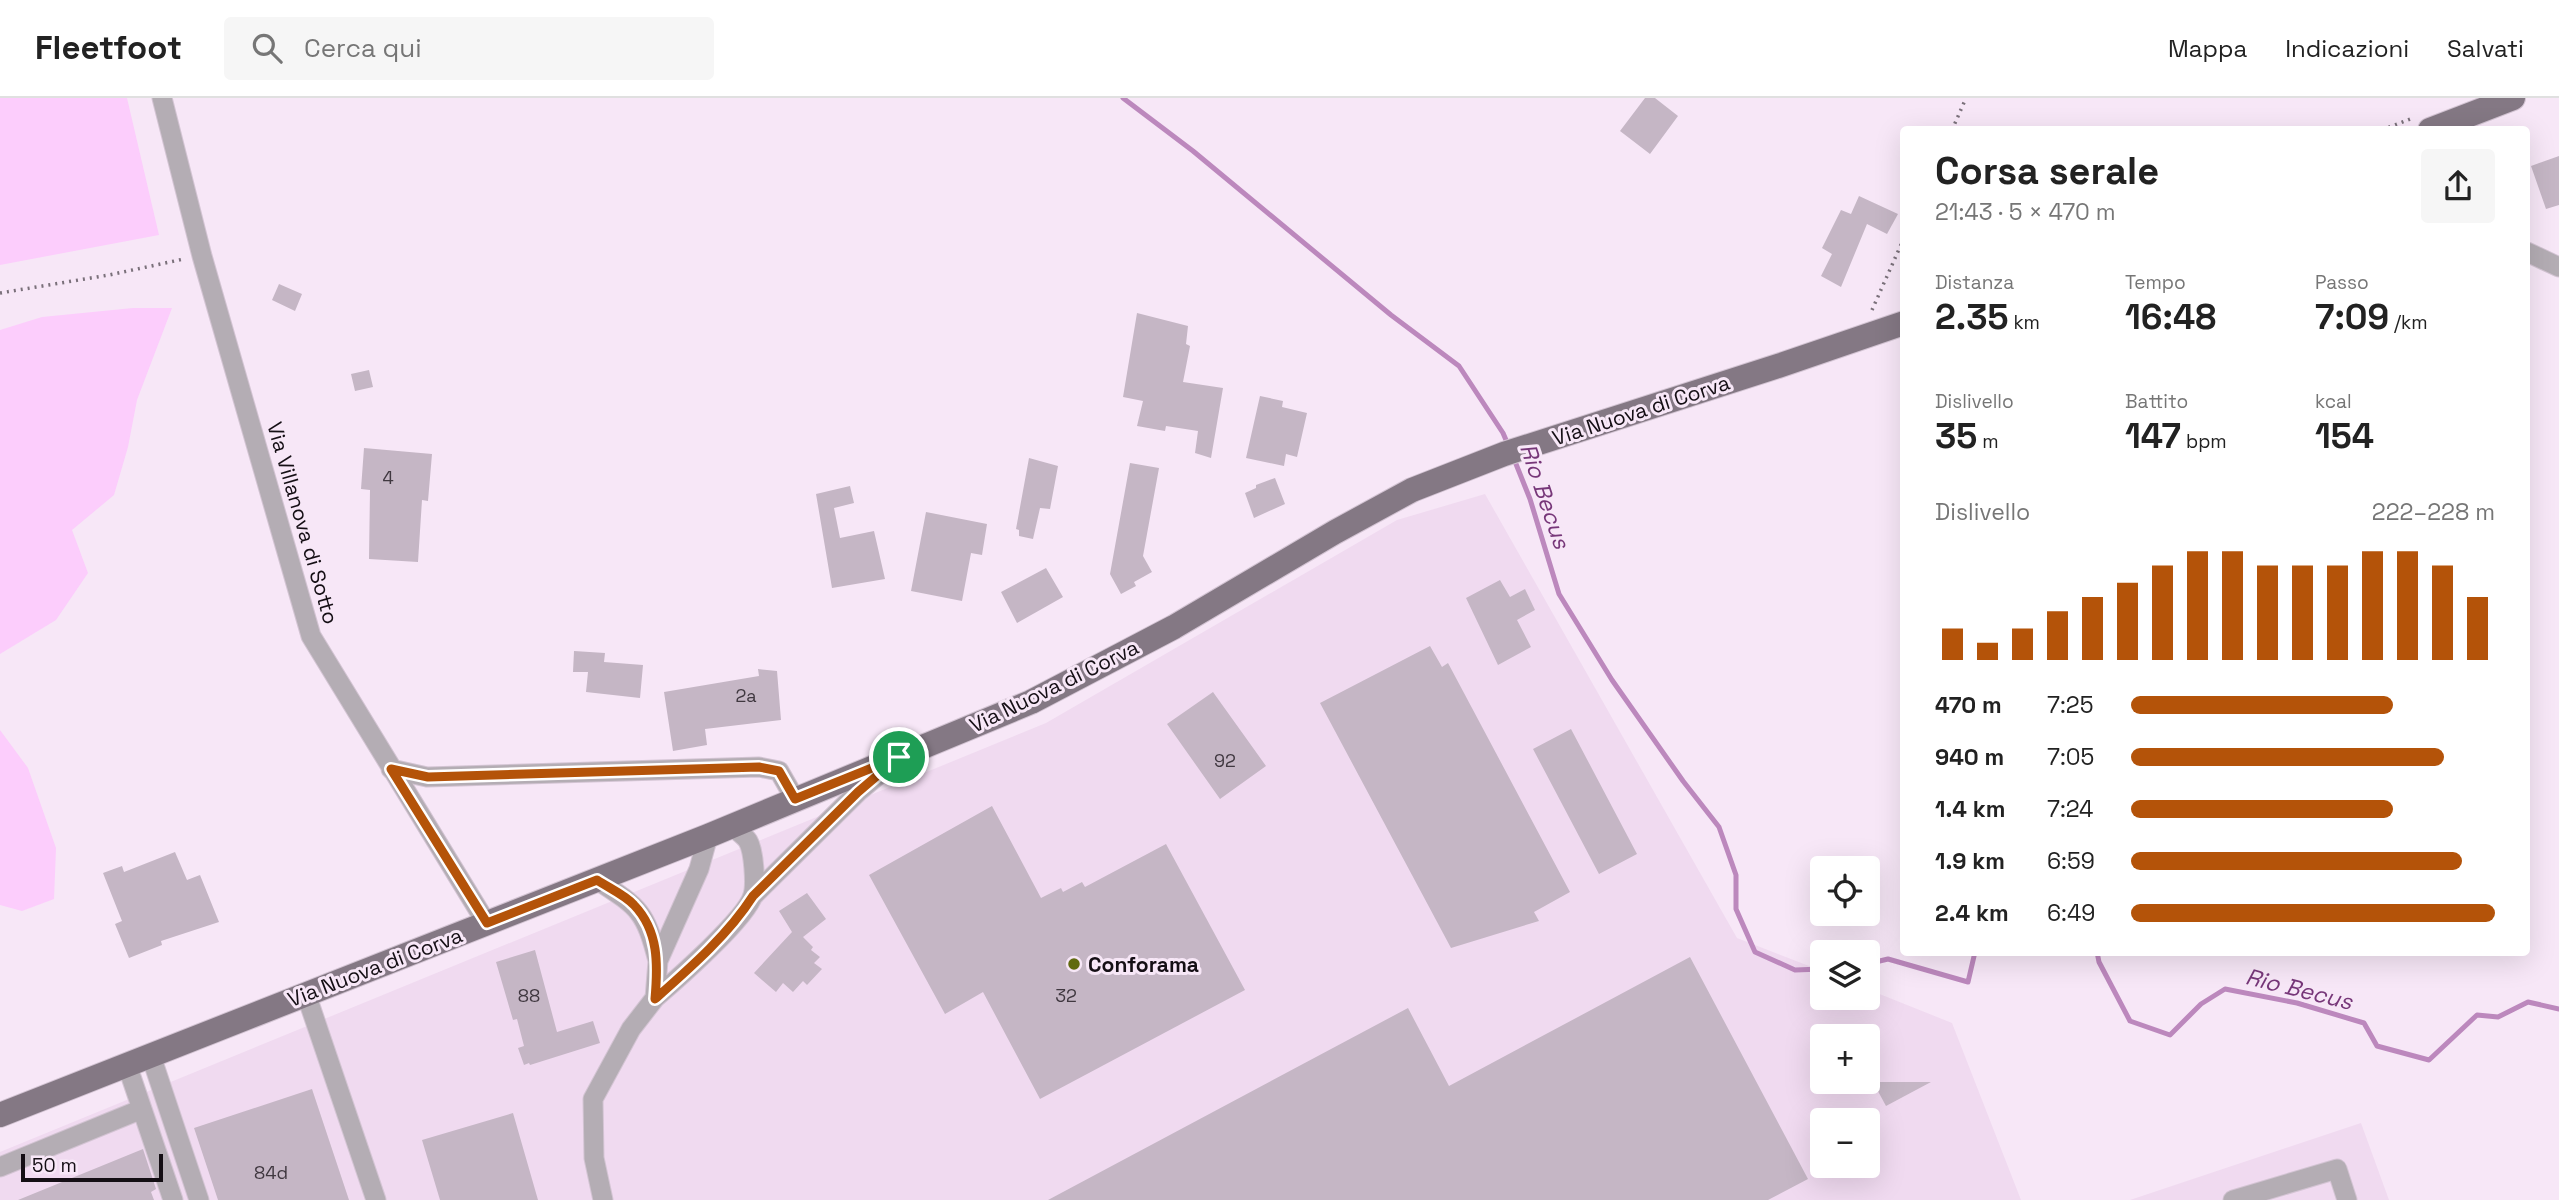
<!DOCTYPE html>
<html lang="it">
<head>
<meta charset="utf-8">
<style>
  body { margin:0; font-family:"Space Grotesk",sans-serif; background:#f6f6f6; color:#222; height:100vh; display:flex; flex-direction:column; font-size:26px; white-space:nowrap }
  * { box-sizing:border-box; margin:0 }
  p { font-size:23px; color:#767676 }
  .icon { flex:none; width:38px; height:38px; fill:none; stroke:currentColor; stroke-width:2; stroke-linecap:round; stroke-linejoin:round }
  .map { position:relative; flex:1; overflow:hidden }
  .side { position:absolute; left:1900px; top:28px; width:630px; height:830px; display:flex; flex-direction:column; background:#fff; border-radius:7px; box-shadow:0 7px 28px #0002 }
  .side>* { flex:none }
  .fabs { position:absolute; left:1810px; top:758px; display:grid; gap:14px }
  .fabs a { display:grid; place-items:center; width:70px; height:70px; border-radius:7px; background:#fff; box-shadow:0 7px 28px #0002; font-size:35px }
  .scale { position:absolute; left:21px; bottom:18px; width:142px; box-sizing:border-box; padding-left:7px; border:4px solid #140e14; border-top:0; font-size:19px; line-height:24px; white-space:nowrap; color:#140e14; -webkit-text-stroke:5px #f7e7f7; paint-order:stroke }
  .pin { position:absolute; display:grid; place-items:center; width:60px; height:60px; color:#fff; margin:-30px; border:4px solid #fff; border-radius:50%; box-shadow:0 2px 7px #0007 }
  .round { display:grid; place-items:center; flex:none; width:74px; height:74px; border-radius:7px; background:#f6f6f6 }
  .overview { display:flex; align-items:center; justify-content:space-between; height:119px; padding:0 35px }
  h1 { font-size:38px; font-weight:800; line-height:52px }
  .figures { display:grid; grid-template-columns:repeat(3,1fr); gap:10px; height:119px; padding:7px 35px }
  .figures div { display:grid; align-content:center }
  .figures b { font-size:35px; font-weight:800 }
  .figures small { font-size:19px; font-weight:400 }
  .figures p { font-size:19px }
  .chart { height:196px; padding:14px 35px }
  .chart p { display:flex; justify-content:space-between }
  .chart svg { width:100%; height:126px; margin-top:7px; stroke:#b45309; stroke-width:6 }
  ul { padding:0 35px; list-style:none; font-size:23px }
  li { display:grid; grid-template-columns:112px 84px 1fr; align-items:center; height:52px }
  li i { height:18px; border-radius:9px; background:#b45309 }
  header { display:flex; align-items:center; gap:42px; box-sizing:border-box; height:98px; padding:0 35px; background:#fff; border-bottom:2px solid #e0e0e0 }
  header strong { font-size:33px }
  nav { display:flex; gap:38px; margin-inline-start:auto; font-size:24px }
  .search { width:490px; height:63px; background:#f6f6f6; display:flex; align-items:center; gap:18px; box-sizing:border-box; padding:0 24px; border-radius:7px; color:#767676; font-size:26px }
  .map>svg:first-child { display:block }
</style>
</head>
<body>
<header>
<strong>Fleetfoot</strong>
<div class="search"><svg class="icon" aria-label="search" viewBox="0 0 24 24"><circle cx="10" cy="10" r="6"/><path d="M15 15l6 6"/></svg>Cerca qui</div>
<nav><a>Mappa</a><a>Indicazioni</a><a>Salvati</a></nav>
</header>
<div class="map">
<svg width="2559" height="1102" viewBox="0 0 2559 1102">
  <rect width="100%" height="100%" fill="#f7e7f7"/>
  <path fill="#f0daf0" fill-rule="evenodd" d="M 1485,396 L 1737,840 L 1822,873 L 1822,900 L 1867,900 L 1867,891 L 1952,925 L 2021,1102 L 0,1102 L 0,1054 L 1046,625 L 1397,422 ZM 1822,938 L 1867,938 L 1867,984 L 1822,984 ZM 1822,1022 L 1867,1022 L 1867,1068 L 1822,1068 Z
    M 2361,1025 L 2389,1102 L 2130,1102 Z"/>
  <path fill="#fccdfc" d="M 0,0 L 127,0 L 159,137 L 0,167 Z
    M 133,210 L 172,210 L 137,302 L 128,349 L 114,397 L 72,432 L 88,475 L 56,522 L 0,556 L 0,232 L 42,219 Z
    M 0,632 L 28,670 L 56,750 L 54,801 L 22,813 L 0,807 Z"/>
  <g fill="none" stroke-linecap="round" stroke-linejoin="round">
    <path stroke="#bc88bd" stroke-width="5" d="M 1123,0 L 1193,53 L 1391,217 L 1459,268 L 1503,335 L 1509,349
      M 1514,361 L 1530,401 L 1559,496 L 1612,582 L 1683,683 L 1719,729 L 1736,777 L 1736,811 L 1755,854 L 1795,872 L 1822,871
      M 2097,854 L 2099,864 L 2130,923 L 2170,937 L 2201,906 L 2225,891 L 2297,905 L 2364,925 L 2377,948 L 2429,962 L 2477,917 L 2498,919 L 2528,904 L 2559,911
      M 1867,866 L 1888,861 L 1968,884 L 1975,854"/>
  </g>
  <path fill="#c5b6c5" d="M 1645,0 L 1655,0 L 1678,18 L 1650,56 L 1620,33 Z
    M 2559,58 L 2559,107 L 2546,111 L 2531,68 Z
    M 1859,98 L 1898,116 L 1887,136 L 1867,126 L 1841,189 L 1821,178 L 1832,156 L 1822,150 L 1841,112 L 1851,116 Z
    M 279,186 L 302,196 L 295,213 L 272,202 Z
    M 1137,215 L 1188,228 L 1186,246 L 1190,248 L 1183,284 L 1223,290 L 1211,360 L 1195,355 L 1198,333 L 1166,328 L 1165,333 L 1137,328 L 1143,303 L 1123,299 Z
    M 369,272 L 373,289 L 355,293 L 351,276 Z
    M 1260,298 L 1283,303 L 1282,309 L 1307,315 L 1297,359 L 1286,356 L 1284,368 L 1246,360 Z
    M 364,350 L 432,356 L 428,403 L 422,402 L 418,464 L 369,461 L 370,392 L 361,391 Z
    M 1029,360 L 1058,368 L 1050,411 L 1040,410 L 1033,441 L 1019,438 L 1019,432 L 1016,431 Z
    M 1130,365 L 1159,370 L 1143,458 L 1152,474 L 1134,484 L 1136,488 L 1121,496 L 1110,476 Z
    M 1275,380 L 1285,406 L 1254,420 L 1245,395 L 1256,390 L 1256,387 Z
    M 850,388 L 854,405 L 834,410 L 840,440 L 874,433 L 885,481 L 832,490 L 816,396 Z
    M 926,414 L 987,426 L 982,457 L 971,455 L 962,503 L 911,493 Z
    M 1046,470 L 1063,499 L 1017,525 L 1001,494 Z
    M 1500,482 L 1510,499 L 1525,491 L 1535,512 L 1517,522 L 1531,549 L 1498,567 L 1466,500 Z
    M 1430,548 L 1442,569 L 1448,565 L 1570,794 L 1534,814 L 1539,823 L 1451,850 L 1320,605 Z
    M 574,553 L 605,555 L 604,564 L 643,567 L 640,600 L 586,594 L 588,574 L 573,574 Z
    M 758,571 L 777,573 L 781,622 L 705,631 L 707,647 L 673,653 L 664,594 L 759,578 Z
    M 1213,594 L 1266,668 L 1220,701 L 1167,626 Z
    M 1571,631 L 1637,756 L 1599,776 L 1533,651 Z
    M 992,708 L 1041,800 L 1061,790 L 1063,794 L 1082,784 L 1085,789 L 1166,746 L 1245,892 L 1040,1001 L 983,894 L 945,916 L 869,777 Z
    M 175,754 L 187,782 L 200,777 L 219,824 L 161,843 L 162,847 L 129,860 L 115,826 L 122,823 L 103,775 L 122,768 L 124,774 Z
    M 807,795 L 826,821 L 803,839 L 813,849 L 811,852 L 820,859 L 814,865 L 822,871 L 807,887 L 803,883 L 793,894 L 783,885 L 776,894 L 754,875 L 792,834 L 779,813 Z
    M 535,852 L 557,934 L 593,923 L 600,945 L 530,967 L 529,965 L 524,967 L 518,950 L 524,948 L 517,921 L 513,922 L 496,864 Z
    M 1690,859 L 1808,1081 L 1768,1102 L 1048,1102 L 1408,910 L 1449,988 Z
    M 1873,984 L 1931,984 L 1886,1008 Z
    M 312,991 L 349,1102 L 218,1102 L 194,1030 Z
    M 513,1015 L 538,1102 L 440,1102 L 422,1042 Z
    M 143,1051 L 156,1091 L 151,1094 L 154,1102 L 18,1102 Z"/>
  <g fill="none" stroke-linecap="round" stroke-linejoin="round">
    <defs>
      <path id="minor" d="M 162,0 L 202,158 L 311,538 L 487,826
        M 2527,154 L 2559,169
        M 391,671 L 427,679 L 759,669 L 779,673 L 795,701
        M 597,782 C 640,810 645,813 658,863
        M 753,798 L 858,694 L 889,668
        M 306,896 L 376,1102
        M 655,900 C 675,883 747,820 753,797 C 756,787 754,753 748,743 C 745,738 737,733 732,728
        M 151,958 L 199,1102
        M 142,1011 L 173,1102
        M 0,1069 L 142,1011 L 127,967
        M 603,1102 L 594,1060 L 593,1001 L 631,931 L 655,900 L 658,863 L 699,771 L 708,738
        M 2233,1102 L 2337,1071 L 2347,1102"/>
      <path id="major" d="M 2430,32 L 2513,0
        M 0,1017 L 708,738 L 1031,604 L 1174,529 L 1335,434 L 1412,392 L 1504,356 L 1778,268 L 1904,225"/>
    </defs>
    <use href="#minor" stroke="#d3c4d3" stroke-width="21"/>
    <use href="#major" stroke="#d3c4d3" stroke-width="26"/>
    <path stroke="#7a707a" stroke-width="3.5" stroke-dasharray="2 5" stroke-linecap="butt" d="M 1952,32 L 1966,0
      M 2382,32 L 2413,20
      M 0,195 L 109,177 L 184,161
      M 1872,212 L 1904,140"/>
    <use href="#minor" stroke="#b4adb4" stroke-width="19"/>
    <use href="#major" stroke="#847884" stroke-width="24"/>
  </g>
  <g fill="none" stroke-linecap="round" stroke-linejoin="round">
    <defs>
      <path id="route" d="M 899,659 L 858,694 L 753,798 C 728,837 690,870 655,901 C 658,867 659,833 634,807 C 625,797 609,790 597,782 L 487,825 L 391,671 L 428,679 L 759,669 L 779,673 L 795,701 Z"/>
    </defs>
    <use href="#route" stroke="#fff" stroke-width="14"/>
    <use href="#route" stroke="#b45309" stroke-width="9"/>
  </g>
  <circle fill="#606a0f" stroke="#f7e7f7" stroke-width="2.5" cx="1074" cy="866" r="7"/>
  <g text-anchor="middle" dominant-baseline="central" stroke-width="6" stroke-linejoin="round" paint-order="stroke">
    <g font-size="18" fill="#403840">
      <text x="388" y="379">4</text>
      <text x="746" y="597">2a</text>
      <text x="1225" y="662">92</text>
      <text x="529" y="897">88</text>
      <text x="1066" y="897">32</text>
      <text x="271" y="1074">84d</text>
    </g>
    <g font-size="21" fill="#140e14" stroke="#f7e7f7">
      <text transform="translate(1641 312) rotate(-18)">Via Nuova di Corva</text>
      <text transform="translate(303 425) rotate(74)">Via Villanova di Sotto</text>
      <text transform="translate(1054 588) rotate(-26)">Via Nuova di Corva</text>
      <text transform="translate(375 869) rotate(-21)">Via Nuova di Corva</text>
    </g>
    <g font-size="21" font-weight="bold" fill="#140e14" stroke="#f7e7f7" text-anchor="start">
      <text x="1088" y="866">Conforama</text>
    </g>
    <g font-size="23" font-style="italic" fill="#773779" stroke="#f7e7f7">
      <text transform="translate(1545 398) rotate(71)">Rio Becus</text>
      <text transform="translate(2299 891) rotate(14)">Rio Becus</text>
    </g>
  </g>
</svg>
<div class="fabs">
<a><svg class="icon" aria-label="locate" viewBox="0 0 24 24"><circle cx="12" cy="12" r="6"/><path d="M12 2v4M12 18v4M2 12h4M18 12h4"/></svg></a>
<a><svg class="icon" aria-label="layers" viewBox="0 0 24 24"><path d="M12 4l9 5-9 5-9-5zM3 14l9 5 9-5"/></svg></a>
<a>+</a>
<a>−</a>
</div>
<div class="scale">50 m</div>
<div class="pin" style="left:899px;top:659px;background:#1e9e55"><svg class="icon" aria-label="arrive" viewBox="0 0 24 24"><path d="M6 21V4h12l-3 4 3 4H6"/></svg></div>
<section class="side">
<div class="overview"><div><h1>Corsa serale</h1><p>21:43 · 5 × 470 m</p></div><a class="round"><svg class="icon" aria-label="share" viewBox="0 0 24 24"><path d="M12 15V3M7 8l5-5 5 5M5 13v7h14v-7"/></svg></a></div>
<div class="figures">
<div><p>Distanza</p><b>2.35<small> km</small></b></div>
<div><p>Tempo</p><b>16:48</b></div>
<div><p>Passo</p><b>7:09<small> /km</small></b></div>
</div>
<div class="figures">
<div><p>Dislivello</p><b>35<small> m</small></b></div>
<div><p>Battito</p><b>147<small> bpm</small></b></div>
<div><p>kcal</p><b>154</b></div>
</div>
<div class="chart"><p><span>Dislivello</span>222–228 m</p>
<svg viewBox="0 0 160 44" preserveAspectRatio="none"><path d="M5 44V33M15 44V38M25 44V33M35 44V27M45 44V22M55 44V17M65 44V11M75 44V6M85 44V6M95 44V11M105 44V11M115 44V11M125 44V6M135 44V6M145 44V11M155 44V22"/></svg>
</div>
<ul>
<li><b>470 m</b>7:25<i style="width:72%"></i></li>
<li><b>940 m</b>7:05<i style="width:86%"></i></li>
<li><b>1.4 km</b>7:24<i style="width:72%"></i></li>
<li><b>1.9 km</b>6:59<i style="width:91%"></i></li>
<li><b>2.4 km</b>6:49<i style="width:100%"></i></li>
</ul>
</section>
</div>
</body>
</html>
